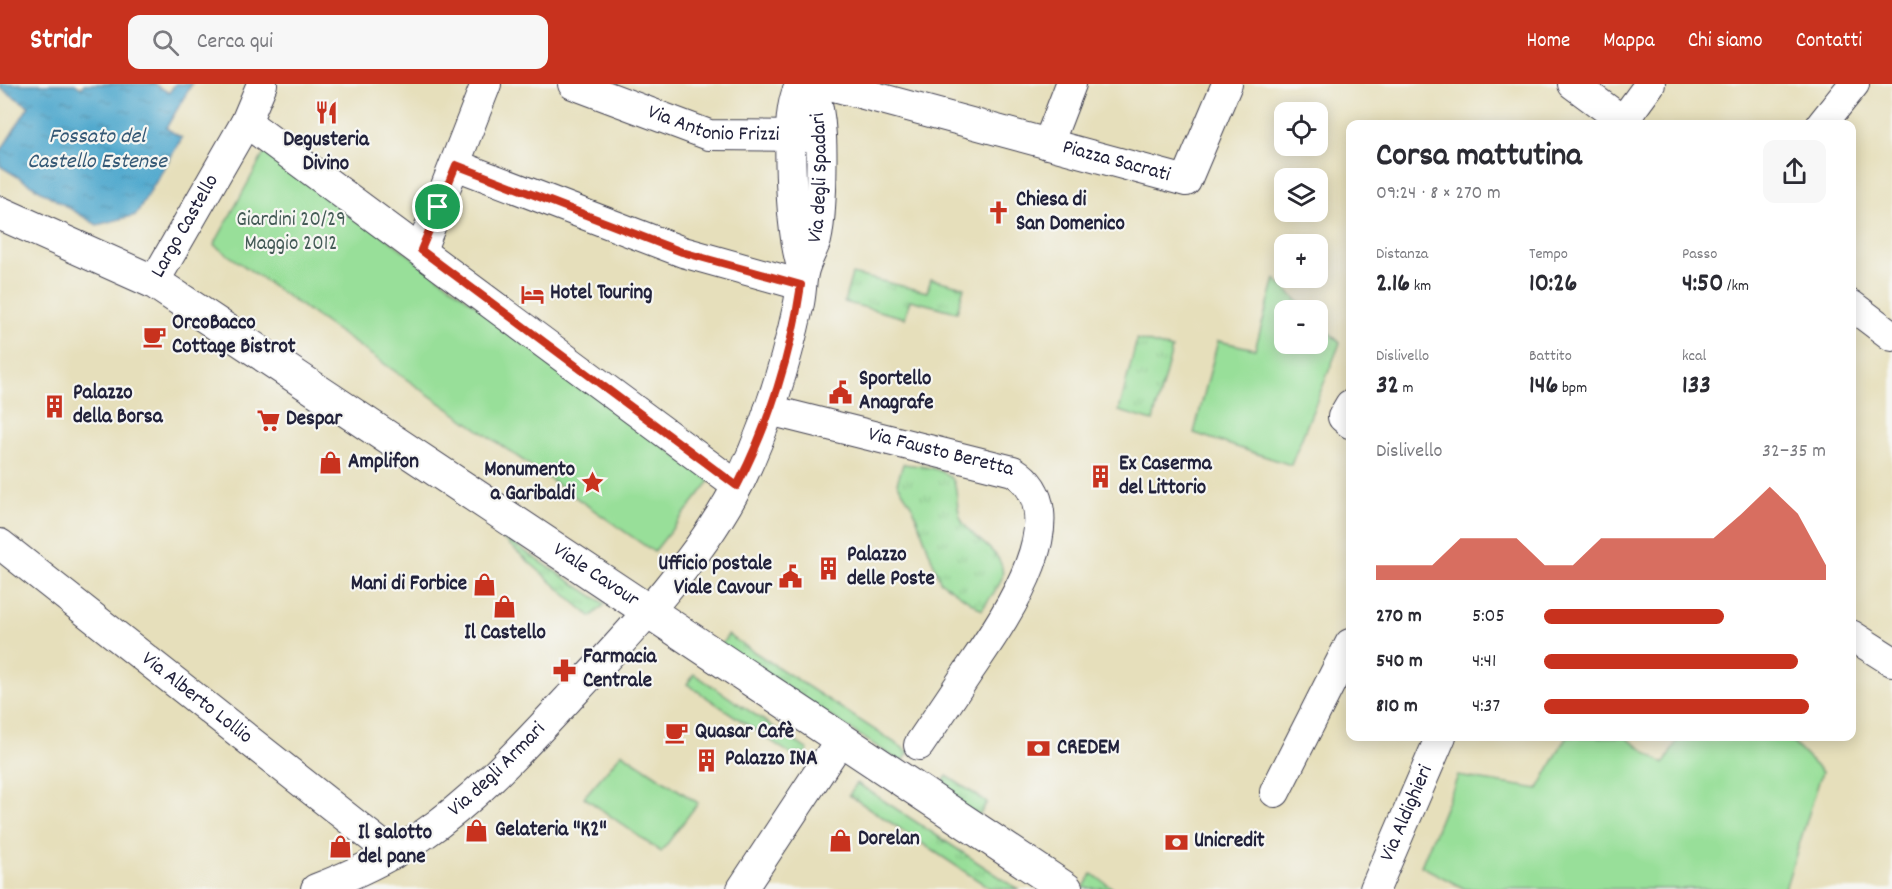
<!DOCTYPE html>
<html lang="it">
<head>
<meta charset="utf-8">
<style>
  body { margin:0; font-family:Dekko,sans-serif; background:#f7f7f7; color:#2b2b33; height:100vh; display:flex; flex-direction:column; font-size:22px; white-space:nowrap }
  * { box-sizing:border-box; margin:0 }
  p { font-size:20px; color:#7c7c81 }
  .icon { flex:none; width:33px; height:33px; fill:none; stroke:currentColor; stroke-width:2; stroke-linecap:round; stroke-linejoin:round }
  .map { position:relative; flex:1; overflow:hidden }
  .panel { position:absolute; left:1346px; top:36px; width:510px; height:621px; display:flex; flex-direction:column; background:#fff; border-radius:12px; box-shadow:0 3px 15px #0003 }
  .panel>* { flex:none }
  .tools { position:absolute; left:1274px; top:18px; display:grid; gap:12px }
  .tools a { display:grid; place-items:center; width:54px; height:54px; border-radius:12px; background:#fff; box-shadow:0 3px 15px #0003; font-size:30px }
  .pin { position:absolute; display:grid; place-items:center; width:51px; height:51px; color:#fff; margin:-26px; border:3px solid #fff; border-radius:50%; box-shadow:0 2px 6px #0007 }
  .round { display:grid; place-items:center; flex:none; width:63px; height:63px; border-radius:12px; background:#f7f7f7 }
  .summary { display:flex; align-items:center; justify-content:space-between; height:102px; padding:0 30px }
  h1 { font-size:33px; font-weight:700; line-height:45px }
  .stats { display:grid; grid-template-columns:repeat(3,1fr); gap:9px; height:102px; padding:6px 30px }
  .stats div { display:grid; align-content:center }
  .stats b { font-size:26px; font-weight:700 }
  .stats small { font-size:16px; font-weight:400 }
  .stats p { font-size:16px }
  .chart { height:168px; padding:12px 30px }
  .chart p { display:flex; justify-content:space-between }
  .chart svg { width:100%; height:108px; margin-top:6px; fill:#c8321e; opacity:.7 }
  ul { padding:0 30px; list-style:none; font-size:20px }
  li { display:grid; grid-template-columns:96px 72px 1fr; align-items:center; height:45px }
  li i { height:15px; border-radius:8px; background:#c8321e }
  header { display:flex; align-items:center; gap:36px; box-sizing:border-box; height:84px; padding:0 30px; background:#c8321e; color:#fff }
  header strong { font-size:28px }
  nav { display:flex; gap:33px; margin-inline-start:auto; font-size:21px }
  .search { width:420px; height:54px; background:#f7f7f7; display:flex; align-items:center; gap:15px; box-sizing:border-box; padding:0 21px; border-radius:12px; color:#7c7c81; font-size:22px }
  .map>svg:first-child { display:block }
</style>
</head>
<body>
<header>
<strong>Stridr</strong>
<div class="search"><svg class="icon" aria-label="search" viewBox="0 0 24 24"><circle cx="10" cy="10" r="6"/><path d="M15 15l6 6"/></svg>Cerca qui</div>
<nav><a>Home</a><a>Mappa</a><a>Chi siamo</a><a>Contatti</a></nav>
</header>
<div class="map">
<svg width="1892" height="805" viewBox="0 0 1892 805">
  <defs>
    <pattern id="grass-tufts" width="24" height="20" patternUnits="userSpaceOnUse" patternTransform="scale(1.5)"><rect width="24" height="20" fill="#98df99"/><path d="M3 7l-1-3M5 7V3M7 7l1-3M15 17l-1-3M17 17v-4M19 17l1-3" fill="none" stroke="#83bf85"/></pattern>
    <pattern id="water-ripples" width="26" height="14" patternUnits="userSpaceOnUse" patternTransform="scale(1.5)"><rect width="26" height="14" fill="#50a8cd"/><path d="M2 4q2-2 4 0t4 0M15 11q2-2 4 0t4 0" fill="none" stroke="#4288a8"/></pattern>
  </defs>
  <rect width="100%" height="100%" fill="#f6f6f2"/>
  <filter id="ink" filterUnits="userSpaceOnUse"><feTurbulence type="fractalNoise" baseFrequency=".0167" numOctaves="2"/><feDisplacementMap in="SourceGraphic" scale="12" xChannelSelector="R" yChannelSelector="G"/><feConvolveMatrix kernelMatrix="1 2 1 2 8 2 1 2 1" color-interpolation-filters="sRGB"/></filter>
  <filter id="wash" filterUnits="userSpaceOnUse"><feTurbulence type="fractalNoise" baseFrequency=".008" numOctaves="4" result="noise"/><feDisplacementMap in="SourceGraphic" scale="24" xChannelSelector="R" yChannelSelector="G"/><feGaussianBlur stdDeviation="1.35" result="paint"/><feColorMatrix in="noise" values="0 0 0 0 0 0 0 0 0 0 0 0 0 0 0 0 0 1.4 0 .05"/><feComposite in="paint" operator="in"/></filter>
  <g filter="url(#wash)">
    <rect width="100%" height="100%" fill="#e6dfbb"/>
    <path fill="url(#grass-tufts)" stroke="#5d806a" stroke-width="1.5" d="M 852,190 L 927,208 L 931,195 L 964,203 L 957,228 L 910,216 L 905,234 L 844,218 Z
      M 1137,255 L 1172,265 L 1153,337 L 1119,327 Z
      M 903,380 C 917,382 951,383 955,401 C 958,413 956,426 962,437 C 973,458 1013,470 1000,499 C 995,508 987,517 982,526 L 940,497 L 913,424 L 897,399 Z
      M 494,447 L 605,520 L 591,533 Z
      M 728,551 L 909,668 L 902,679 L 721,561 Z
      M 694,590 L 808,666 L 801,677 L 687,600 Z
      M 947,692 L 987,718 L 979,732 L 938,706 Z
      M 857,699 L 1018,805 L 991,805 L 849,711 Z
      M 1092,790 L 1114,805 L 1083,804 Z"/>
    <path fill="#98df99" stroke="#5d806a" stroke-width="1.5" d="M 267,64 L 710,397 L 654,468 L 214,161 Z
      M 1275,195 L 1307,226 L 1284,226 L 1284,260 L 1317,260 L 1317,237 L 1340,259 L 1291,381 L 1194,349 L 1218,257 L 1255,265 Z
      M 1566,653 L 1625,653 L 1664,680 L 1679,653 L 1787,653 L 1822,688 L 1785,805 L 1465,805 L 1421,782 L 1458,692 L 1538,705 Z
      M 622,669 L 698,719 L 661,768 L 584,713 Z"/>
    <path fill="url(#water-ripples)" stroke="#396584" stroke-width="1.5" d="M 0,0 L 75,0 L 81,4 L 84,0 L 155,0 L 169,9 L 175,0 L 192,0 L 166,44 L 182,54 L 136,131 L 97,141 L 0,82 L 0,68 L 29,22 L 0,4 Z"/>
  </g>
  <g filter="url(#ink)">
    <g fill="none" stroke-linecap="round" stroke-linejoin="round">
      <defs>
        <g id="minor">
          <path id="s1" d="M 573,0 L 709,51 L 810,52"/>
          <path d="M 1573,0 L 1627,40"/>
          <path d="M 1623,37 L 1650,0"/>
          <path d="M 246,38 L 737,402"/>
          <path d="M 1822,40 L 1854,0"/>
          <path d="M 1048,60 L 1071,0"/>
          <path d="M 456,81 L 683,168 L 801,201"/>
          <path d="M 421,166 L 486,0"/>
          <path id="s2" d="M 803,187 C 801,178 798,169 797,160 C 792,132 784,26 799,5 L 813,1 L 834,2 L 1186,97 L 1227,0"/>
          <path id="s3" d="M 154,198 L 246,38 L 262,0"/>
          <path d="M 1851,221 L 1892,252"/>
          <path d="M 1350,321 L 1343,333 L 1350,339"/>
          <path id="s4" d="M 769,326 L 1013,387 C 1081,429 1000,541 970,585 C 953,611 936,636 919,661"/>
          <path id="s5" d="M 0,460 L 393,770"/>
          <path d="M 1851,551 L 1892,577"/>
          <path d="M 1275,708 L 1350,560"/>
          <path id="s6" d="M 316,805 C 352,791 387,775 420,753 C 476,715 522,664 568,615 C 628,551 700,476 740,397 C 767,341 786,280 799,219 C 801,209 801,199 803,189 C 805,178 812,167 816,156 C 820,140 820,122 821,106 C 822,70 823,34 812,0"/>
          <path d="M 742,805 L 841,655"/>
          <path id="s7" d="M 1375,805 L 1441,652"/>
        </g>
        <g id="tertiary">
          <path id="s8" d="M 0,129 L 154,198 L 1066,805"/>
        </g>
      </defs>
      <use href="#minor" stroke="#3f3e4e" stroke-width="32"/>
      <use href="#tertiary" stroke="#3f3e4e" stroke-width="35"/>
      <use href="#minor" stroke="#fff" stroke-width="30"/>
      <use href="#tertiary" stroke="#fff" stroke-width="33"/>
    </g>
  </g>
  <g fill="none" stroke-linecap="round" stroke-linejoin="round" filter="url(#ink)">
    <defs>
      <path id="route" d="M 456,81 L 682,168 L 801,201 C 791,270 769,341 737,402 L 421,166 Z"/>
    </defs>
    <use href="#route" stroke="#fff" stroke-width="12"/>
    <use href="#route" stroke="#c8321e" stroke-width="8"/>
  </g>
  <defs>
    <symbol id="restaurant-bare" viewBox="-9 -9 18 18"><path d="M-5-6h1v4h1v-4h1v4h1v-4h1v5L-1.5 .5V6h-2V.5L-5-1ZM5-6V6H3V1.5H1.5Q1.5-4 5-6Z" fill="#c8321e" stroke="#f6f6f2" stroke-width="2.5" paint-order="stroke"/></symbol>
    <symbol id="church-bare" viewBox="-9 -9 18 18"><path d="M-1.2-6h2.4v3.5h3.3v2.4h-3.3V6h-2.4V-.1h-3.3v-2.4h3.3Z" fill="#c8321e" stroke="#f6f6f2" stroke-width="2.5" paint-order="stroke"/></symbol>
    <symbol id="hotel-bare" viewBox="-9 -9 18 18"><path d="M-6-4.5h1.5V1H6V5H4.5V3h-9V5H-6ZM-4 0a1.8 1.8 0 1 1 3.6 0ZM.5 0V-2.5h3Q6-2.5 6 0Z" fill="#c8321e" stroke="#f6f6f2" stroke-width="2.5" paint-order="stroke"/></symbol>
    <symbol id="cafe-bare" viewBox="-9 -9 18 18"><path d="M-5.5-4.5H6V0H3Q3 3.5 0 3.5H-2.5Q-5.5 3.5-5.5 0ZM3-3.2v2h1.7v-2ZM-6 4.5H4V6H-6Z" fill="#c8321e" stroke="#f6f6f2" stroke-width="2.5" paint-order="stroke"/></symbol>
    <symbol id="civic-bare" viewBox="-9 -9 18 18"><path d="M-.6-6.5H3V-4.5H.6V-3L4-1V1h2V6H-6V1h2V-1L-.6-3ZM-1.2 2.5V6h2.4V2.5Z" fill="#c8321e" stroke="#f6f6f2" stroke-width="2.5" paint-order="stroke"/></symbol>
    <symbol id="building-bare" viewBox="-9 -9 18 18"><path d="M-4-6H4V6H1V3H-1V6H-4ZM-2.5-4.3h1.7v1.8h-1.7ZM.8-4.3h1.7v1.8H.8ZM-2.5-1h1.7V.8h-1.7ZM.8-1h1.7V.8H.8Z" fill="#c8321e" stroke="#f6f6f2" stroke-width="2.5" paint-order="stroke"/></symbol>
    <symbol id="supermarket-bare" viewBox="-9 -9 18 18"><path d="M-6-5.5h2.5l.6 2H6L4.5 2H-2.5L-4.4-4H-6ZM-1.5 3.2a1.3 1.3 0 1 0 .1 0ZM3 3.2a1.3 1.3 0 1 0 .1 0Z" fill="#c8321e" stroke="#f6f6f2" stroke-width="2.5" paint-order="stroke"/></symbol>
    <symbol id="shop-bare" viewBox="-9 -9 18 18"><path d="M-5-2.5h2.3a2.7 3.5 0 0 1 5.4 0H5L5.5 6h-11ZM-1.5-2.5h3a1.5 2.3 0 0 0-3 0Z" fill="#c8321e" stroke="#f6f6f2" stroke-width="2.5" paint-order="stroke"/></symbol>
    <symbol id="sight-bare" viewBox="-9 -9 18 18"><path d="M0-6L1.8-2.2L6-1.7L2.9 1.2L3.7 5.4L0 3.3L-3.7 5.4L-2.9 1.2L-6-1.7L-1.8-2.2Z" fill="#c8321e" stroke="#f6f6f2" stroke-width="2.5" paint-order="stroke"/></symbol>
    <symbol id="pharmacy-bare" viewBox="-9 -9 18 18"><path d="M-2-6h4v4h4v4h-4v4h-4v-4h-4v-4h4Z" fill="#c8321e" stroke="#f6f6f2" stroke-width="2.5" paint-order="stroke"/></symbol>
    <symbol id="bank-bare" viewBox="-9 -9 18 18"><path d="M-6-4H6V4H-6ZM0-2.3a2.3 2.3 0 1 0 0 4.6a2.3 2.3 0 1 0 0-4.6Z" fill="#c8321e" stroke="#f6f6f2" stroke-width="2.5" paint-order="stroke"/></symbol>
  </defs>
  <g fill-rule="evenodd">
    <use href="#restaurant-bare" x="310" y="12" width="33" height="33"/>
    <use href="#church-bare" x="982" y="112" width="33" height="33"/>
    <use href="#hotel-bare" x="516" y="194" width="33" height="33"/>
    <use href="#cafe-bare" x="138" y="236" width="33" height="33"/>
    <use href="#civic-bare" x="824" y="292" width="33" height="33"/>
    <use href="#building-bare" x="38" y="306" width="33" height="33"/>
    <use href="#supermarket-bare" x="252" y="320" width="33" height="33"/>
    <use href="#shop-bare" x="314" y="362" width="33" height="33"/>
    <use href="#building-bare" x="1084" y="376" width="33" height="33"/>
    <use href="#sight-bare" x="576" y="382" width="33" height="33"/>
    <use href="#building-bare" x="812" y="468" width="33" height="33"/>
    <use href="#civic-bare" x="774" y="476" width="33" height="33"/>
    <use href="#shop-bare" x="468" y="484" width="33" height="33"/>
    <use href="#shop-bare" x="488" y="506" width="33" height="33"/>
    <use href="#pharmacy-bare" x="548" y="570" width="33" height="33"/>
    <use href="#cafe-bare" x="660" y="632" width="33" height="33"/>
    <use href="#bank-bare" x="1022" y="648" width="33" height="33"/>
    <use href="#building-bare" x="690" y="660" width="33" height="33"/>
    <use href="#shop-bare" x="460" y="730" width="33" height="33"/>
    <use href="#shop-bare" x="824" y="740" width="33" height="33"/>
    <use href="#bank-bare" x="1160" y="742" width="33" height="33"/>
    <use href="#shop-bare" x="324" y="746" width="33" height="33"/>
  </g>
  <g text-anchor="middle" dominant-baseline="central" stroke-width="4.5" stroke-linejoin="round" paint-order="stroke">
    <g font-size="21" fill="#22223b" stroke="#f6f6f2">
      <text stroke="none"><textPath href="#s1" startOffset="148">Via Antonio Frizzi</textPath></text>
      <text stroke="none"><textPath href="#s2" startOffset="512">Piazza Sacrati</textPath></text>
      <text stroke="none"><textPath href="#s6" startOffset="914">Via degli Spadari</textPath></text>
      <text stroke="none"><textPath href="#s3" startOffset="64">Largo Castello</textPath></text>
      <text stroke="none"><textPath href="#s4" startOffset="177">Via Fausto Beretta</textPath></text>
      <text stroke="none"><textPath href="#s8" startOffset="699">Viale Cavour</textPath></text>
      <text stroke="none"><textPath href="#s5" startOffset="250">Via Alberto Lollio</textPath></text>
      <text stroke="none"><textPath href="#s6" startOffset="219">Via degli Armari</textPath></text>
      <text stroke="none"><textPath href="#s7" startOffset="82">Via Aldighieri</textPath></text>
    </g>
    <g font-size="21" font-weight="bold" fill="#22223b" stroke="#f6f6f2" text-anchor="start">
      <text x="326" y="57" text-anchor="middle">Degusteria<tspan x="326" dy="24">Divino</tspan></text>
      <text x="1016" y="117">Chiesa di<tspan x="1016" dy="24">San Domenico</tspan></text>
      <text x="550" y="210">Hotel Touring</text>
      <text x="172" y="240">OrcoBacco<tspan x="172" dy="24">Cottage Bistrot</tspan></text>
      <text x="859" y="296">Sportello<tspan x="859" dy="24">Anagrafe</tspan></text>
      <text x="73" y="310">Palazzo<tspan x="73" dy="24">della Borsa</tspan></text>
      <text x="286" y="336">Despar</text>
      <text x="348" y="379">Amplifon</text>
      <text x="1119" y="381">Ex Caserma<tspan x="1119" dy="24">del Littorio</tspan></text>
      <text x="575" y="387" text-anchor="end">Monumento<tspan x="575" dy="24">a Garibaldi</tspan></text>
      <text x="847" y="472">Palazzo<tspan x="847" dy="24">delle Poste</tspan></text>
      <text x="772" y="481" text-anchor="end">Ufficio postale<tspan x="772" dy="24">Viale Cavour</tspan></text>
      <text x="467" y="501" text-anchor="end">Mani di Forbice</text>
      <text x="505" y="550" text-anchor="middle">Il Castello</text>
      <text x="583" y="574">Farmacia<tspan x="583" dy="24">Centrale</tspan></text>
      <text x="695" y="649">Quasar Cafè</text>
      <text x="1057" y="665">CREDEM</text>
      <text x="725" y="676">Palazzo INA</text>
      <text x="495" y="747">Gelateria "K2"</text>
      <text x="358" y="750">Il salotto<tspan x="358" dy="24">del pane</tspan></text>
      <text x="858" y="756">Dorelan</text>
      <text x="1194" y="758">Unicredit</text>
    </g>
    <g font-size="21" fill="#455b57" stroke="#f6f6f2">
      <text x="291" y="137">Giardini 20/29<tspan x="291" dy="24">Maggio 2012</tspan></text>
    </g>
    <g font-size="22" font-style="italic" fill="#345875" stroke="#f6f6f2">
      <text x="97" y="53">Fossato del<tspan x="97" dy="25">Castello Estense</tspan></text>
    </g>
  </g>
</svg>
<div class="tools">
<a><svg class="icon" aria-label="locate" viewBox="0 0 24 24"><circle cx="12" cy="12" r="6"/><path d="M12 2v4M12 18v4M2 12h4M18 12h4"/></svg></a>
<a><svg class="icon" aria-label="layers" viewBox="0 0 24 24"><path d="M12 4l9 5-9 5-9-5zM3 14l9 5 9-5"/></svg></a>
<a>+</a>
<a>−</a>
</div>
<div class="pin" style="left:438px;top:123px;background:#1e9e55"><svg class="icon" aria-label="arrive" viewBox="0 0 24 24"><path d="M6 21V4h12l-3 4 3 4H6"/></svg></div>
<section class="panel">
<div class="summary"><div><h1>Corsa mattutina</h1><p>09:24 · 8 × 270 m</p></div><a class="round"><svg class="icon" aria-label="share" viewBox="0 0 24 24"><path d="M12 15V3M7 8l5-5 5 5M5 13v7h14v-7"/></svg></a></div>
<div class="stats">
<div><p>Distanza</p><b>2.16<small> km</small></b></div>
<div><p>Tempo</p><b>10:26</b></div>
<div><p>Passo</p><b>4:50<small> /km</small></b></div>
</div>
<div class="stats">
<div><p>Dislivello</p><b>32<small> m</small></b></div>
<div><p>Battito</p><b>146<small> bpm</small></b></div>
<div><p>kcal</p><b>133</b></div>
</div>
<div class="chart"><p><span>Dislivello</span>32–35 m</p>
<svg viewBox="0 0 160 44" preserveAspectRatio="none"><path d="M0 44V38L10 38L20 38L30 27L40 27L50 27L60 38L70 38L80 27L90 27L100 27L110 27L120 27L130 17L140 6L150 17L160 38V44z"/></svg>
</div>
<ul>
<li><b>270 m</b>5:05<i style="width:64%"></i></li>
<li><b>540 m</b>4:41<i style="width:90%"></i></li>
<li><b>810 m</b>4:37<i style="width:94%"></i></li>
</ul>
</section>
</div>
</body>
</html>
